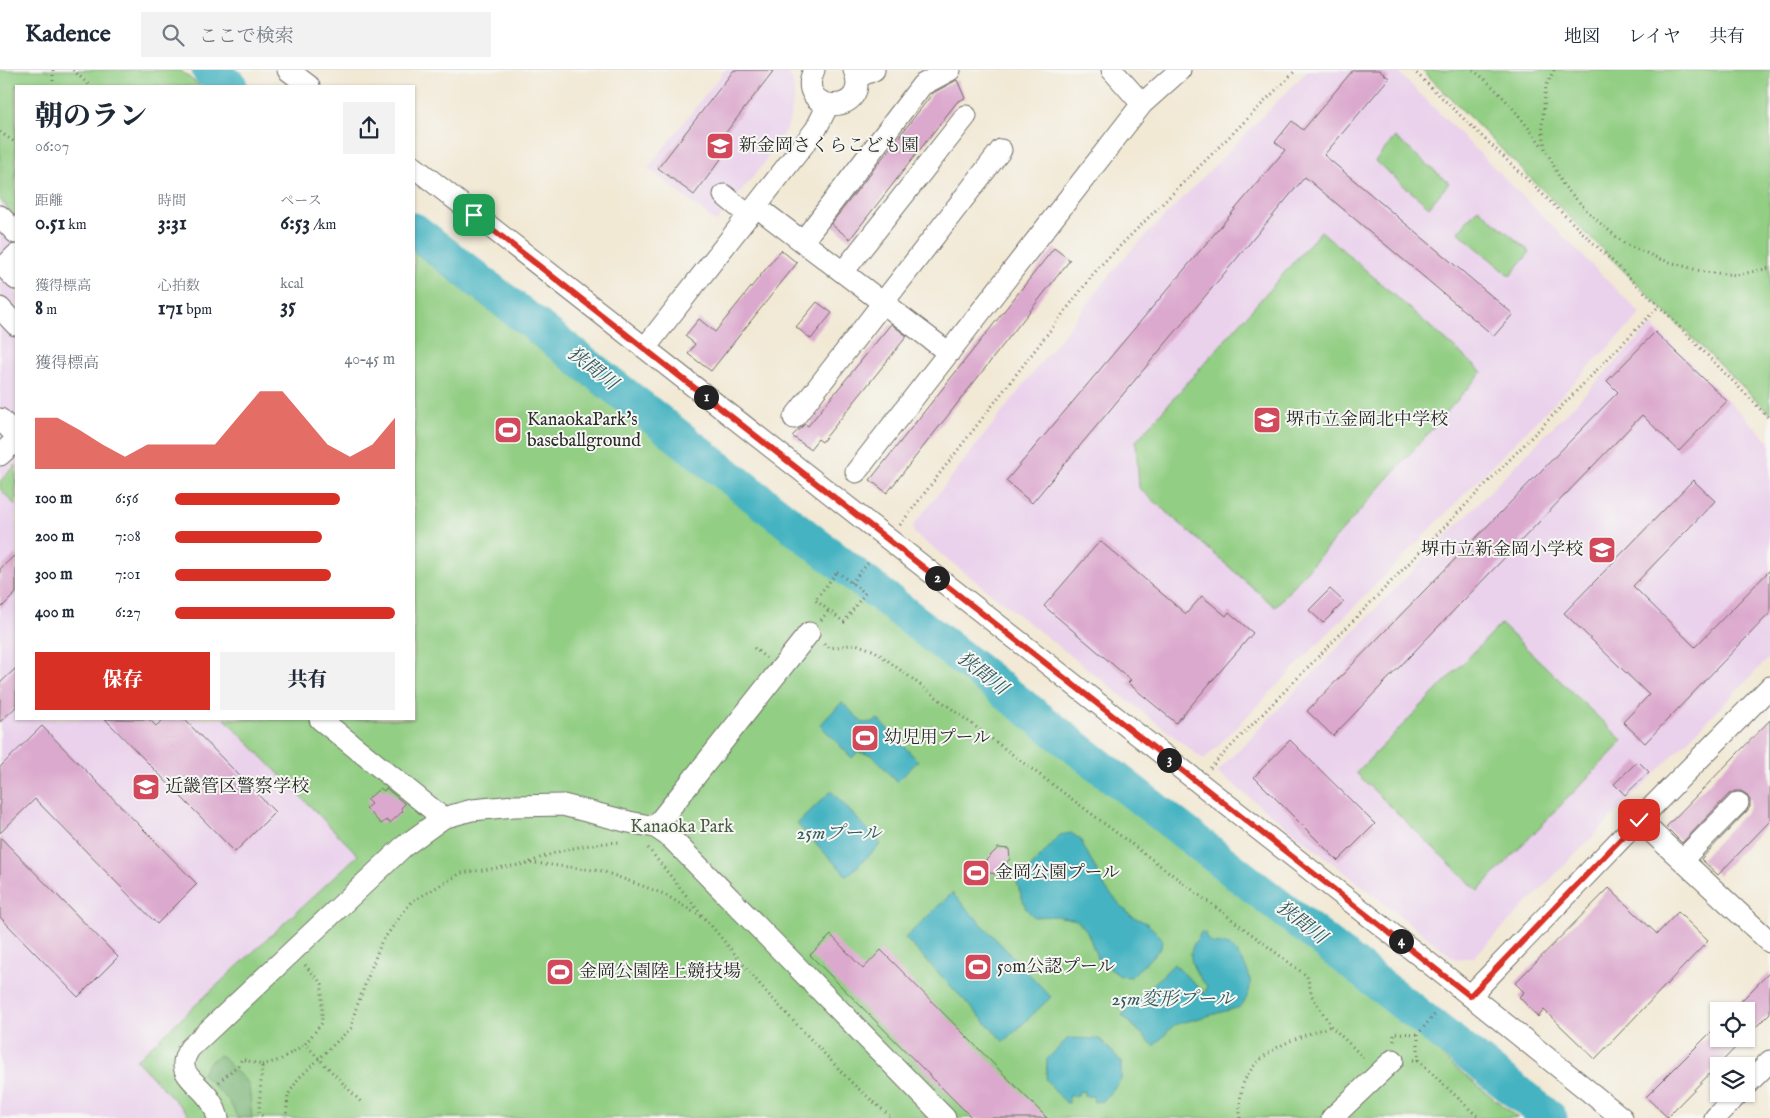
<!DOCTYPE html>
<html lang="ja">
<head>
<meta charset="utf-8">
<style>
  body { margin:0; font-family:"IM FELL English","Noto Serif JP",serif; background:#f2f2f3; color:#1f2937; height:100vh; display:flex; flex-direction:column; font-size:19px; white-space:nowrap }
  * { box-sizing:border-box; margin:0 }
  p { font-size:16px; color:#747a83 }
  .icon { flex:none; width:28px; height:28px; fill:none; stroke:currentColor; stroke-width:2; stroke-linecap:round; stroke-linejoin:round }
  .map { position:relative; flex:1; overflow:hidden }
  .sheet { position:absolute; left:15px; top:15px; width:400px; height:635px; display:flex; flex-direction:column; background:#fff; border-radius:0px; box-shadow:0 1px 4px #0004 }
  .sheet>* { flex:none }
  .fabs { position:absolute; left:1710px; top:932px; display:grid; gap:10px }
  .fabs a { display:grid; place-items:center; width:45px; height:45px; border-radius:0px; background:#fff; box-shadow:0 1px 4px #0004; font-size:25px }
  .pin { position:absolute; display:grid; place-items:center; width:42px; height:42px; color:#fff; margin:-21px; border-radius:10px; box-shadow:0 2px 8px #0006 }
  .km { position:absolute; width:25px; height:25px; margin:-12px; border-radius:50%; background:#222; color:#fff; font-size:14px; line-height:25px; text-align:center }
  .round { display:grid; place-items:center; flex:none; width:52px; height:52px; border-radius:0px; background:#f2f2f3 }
  .overview { display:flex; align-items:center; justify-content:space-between; height:85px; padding:0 20px }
  h1 { font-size:28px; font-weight:800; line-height:38px }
  .metrics { display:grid; grid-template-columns:repeat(3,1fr); gap:8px; height:85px; padding:5px 20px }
  .metrics div { display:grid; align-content:center }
  .metrics b { font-size:21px; font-weight:800 }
  .metrics small { font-size:14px; font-weight:400 }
  .metrics p { font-size:14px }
  .chart { height:140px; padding:10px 20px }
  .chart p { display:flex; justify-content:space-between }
  .chart svg { width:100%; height:90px; margin-top:5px; fill:#d93025; opacity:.7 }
  .primary-button { display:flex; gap:10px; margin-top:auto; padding:10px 20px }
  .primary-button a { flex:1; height:58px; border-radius:0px; background:#d93025; color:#fff; font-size:20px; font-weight:800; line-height:58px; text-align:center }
  .primary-button a+a { background:#f2f2f3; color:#1f2937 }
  ul { padding:0 20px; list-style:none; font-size:16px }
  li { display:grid; grid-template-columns:80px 60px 1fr; align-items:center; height:38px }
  li i { height:12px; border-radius:6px; background:#d93025 }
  header { display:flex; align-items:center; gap:30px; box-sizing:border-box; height:70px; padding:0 25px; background:#fff; border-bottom:1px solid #e0e1e3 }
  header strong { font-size:24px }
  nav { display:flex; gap:28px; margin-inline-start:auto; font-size:18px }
  .search { width:350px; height:45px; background:#f2f2f3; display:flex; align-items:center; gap:12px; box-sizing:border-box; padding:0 18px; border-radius:0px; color:#747a83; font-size:19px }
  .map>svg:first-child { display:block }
</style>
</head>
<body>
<header>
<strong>Kadence</strong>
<div class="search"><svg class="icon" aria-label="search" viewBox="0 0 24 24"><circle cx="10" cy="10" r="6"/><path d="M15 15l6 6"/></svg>ここで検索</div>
<nav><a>地図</a><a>レイヤ</a><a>共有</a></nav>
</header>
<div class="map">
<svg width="1770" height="1048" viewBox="0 0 1770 1048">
  <rect width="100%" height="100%" fill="#f6f6f2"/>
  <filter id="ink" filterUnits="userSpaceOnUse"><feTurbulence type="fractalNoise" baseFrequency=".02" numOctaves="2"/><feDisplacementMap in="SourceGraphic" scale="10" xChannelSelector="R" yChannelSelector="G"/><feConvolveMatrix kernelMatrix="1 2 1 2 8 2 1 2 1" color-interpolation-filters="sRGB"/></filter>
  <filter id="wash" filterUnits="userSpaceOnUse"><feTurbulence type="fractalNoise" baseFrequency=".0096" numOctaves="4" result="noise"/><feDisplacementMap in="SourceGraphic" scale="20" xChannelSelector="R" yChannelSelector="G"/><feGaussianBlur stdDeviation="1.12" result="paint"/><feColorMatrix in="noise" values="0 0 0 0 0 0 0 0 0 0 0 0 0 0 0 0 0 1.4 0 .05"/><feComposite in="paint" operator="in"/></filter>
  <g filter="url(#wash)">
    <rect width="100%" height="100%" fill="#f2e9d5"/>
    <path fill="#ead1ec" d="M 725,0 L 787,0 L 793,12 L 794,28 L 788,56 L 762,96 L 716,152 L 648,98 Z
      M 1308,0 L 1396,0 L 1641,244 L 1204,690 L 914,463 L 913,456 L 1120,192 Z
      M 0,130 L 16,147 L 16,395 L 0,411 Z
      M 1652,255 L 1770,372 L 1770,587 L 1474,887 L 1455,889 L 1217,702 Z
      M 0,419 L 16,436 L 16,649 L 225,649 L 358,785 L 136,989 L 192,1048 L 0,1048 Z"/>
    <path fill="#92ce83" stroke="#5e7c57" d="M 0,0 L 180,0 L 200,16 L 16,16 L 16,147 L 0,130 Z
      M 1422,0 L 1770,0 L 1770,343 L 1659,236 Z
      M 1395,67 L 1449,113 L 1429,137 L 1375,91 Z
      M 1478,138 L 1530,182 L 1510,206 L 1458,162 Z
      M 1321,161 L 1482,302 L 1275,537 L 1139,418 L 1136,371 Z
      M 414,182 L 1418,964 L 1451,994 L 1518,1048 L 192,1048 L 136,990 L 358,785 L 225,649 L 414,649 Z
      M 16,395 L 16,436 L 0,419 L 0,411 Z
      M 1501,554 L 1623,671 L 1478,821 L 1356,703 Z"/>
    <path fill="#75b171" stroke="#506e4e" d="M 220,985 L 249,1014 L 252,1048 L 238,1048 L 229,1031 L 202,1004 L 208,993 Z"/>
    <path fill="#45b3c1" stroke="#386f76" d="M 842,632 L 863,653 L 874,652 L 878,649 L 918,691 L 897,712 L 872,685 L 858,682 L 852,688 L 820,655 Z
      M 831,721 L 881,774 L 847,806 L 797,754 Z
      M 1071,763 L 1080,769 L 1106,819 L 1130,845 L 1148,854 L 1162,868 L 1161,878 L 1131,907 L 1120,906 L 1098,890 L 1087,861 L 1077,850 L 1056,846 L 1034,847 L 1026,839 L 1017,813 L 1060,765 Z
      M 952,823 L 1051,927 L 1004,972 L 905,868 Z
      M 1201,862 L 1205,863 C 1209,880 1218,870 1230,876 C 1233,878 1237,884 1240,888 C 1252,905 1255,920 1240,937 L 1174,955 L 1154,976 L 1122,945 L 1174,894 L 1205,924 L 1207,916 C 1198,906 1186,891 1193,876 C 1195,871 1199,868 1201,862 Z
      M 1068,968 L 1100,969 L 1121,991 L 1121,1010 L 1103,1031 L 1094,1032 L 1093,1026 L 1084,1026 L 1084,1021 L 1078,1022 L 1078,1026 L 1069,1026 L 1069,1033 L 1066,1033 L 1046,1010 L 1047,989 Z"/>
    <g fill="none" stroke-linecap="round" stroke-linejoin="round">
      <path stroke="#45b3c1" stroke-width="35" d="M 209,0 L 230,16
        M 414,160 L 1550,1048"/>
    </g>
    <g id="blocks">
      <path fill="#dca9ce" d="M 734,0 L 774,0 L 724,65 L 731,71 L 718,87 L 721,89 L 694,125 L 658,98 Z
        M 1353,0 L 1379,0 L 1389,8 L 1324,85 L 1513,244 L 1494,266 L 1305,107 L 1032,433 L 1006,411 L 1285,80 L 1275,72 L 1292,51 L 1303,60 Z
        M 957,10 L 965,28 L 957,32 L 850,169 L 831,154 L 933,23 Z
        M 1054,178 L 1070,190 L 887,423 L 870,410 Z
        M 781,180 L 797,193 L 711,301 L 688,284 L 695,274 L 685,266 L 699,249 L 715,262 Z
        M 817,232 L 832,243 L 811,269 L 796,257 Z
        M 891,254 L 907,266 L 822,372 L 818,369 L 810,379 L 792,366 L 805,354 L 808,356 Z
        M 1655,262 L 1727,331 L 1679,381 L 1642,345 L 1333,666 L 1307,641 L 1618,322 L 1607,311 Z
        M 1693,410 L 1715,431 L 1633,516 L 1695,577 L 1770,500 L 1770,543 L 1645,673 L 1623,652 L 1649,625 L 1564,543 Z
        M 1100,471 L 1186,544 L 1202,526 L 1226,546 L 1229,542 L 1253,563 L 1176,653 L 1128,613 L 1131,610 L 1044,536 Z
        M 16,484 L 16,523 L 0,539 L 0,499 Z
        M 1330,519 L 1344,532 L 1323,553 L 1309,540 Z
        M 16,598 L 16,637 L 0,652 L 0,613 Z
        M 105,649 L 149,649 L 156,656 L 164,649 L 184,649 L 275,742 L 235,782 Z
        M 1770,650 L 1770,751 L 1718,805 L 1701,789 L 1747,741 L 1750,737 L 1750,730 L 1746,724 L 1741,721 L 1735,721 L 1729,724 L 1682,773 L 1666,757 Z
        M 42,656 L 197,814 L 157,854 L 35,729 L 0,763 L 0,697 Z
        M 1290,670 L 1375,754 L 1338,791 L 1254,707 Z
        M 1638,691 L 1649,702 L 1625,725 L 1614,714 Z
        M 380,718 L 384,721 L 386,718 L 405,734 L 401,738 L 403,741 L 390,753 L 386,750 L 381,754 L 366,738 L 371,734 L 367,730 Z
        M 0,767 L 118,887 L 78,927 L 0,847 Z
        M 998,778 L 1009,779 L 1010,789 L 995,804 L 985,802 L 984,792 Z
        M 1609,818 L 1657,864 L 1678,842 L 1708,871 L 1595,989 L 1544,940 L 1538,947 L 1519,927 L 1524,922 L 1515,913 Z
        M 831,865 L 863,899 L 881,880 L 1047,1048 L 972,1048 L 810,885 Z
        M 1770,902 L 1770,943 L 1746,967 L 1746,941 L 1731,941 Z
        M 1719,954 L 1719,969 L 1744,969 L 1667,1047 L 1646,1027 Z"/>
    </g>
  </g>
  <g filter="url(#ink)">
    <use href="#blocks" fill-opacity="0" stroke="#716e66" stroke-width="1"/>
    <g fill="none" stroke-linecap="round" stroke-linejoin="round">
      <defs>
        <path id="minor" d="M 288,0 L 309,16
          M 814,0 C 793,45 873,47 854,0
          M 1112,0 L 1142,34
          M 857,7 L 874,0
          M 414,97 L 1448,908 L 1622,1048
          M 724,125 L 749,146
          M 757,137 L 949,283
          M 0,146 L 16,163
          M 803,171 L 922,15 L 950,0
          M 16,185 L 4,197 L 16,209
          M 843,202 L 966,46
          M 0,238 L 16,255
          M 645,278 L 805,73 L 816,59 L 828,35
          M 794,348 L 1001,80
          M 0,349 L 16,365
          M 0,385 L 16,370
          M 856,402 L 1142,34 L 1180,0
          M 320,649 L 443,748
          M 1639,750 L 1770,872
          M 655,757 L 809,563
          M 1682,790 L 1738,733
          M 1470,926 L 1639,750 L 1770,617
          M 1746,1015 L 1770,991
          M 218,1048 C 216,1042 214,1035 210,1030 C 198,1011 172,1004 190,978 L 403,777 L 443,748 L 472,740 L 514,736 L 563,735 L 629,752 L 655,757 L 670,767 L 945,1048
          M 1332,1048 L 1393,990
          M 1715,1048 L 1738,1024"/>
      </defs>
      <use href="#minor" stroke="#716e66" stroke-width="23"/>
      <path stroke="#716e66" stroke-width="3" stroke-dasharray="1 4" stroke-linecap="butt" d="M 53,0 L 53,16
        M 73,0 L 90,16
        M 1413,0 L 1659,236 L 1770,349
        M 1473,0 C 1501,21 1522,49 1543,77
        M 1554,0 L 1546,16 L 1542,54 L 1545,78 L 1563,115 L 1594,148 L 1625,174 L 1660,189 L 1704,202 L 1737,205 L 1770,198
        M 0,62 L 16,73
        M 900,455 L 1099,197 L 1296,0
        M 837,502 L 865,523 L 844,552 L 815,530 Z
        M 851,513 L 868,493
        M 821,550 L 829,540
        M 824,574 L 830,578 L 856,574 L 875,581 L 1307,906 L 1312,926 L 1331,956 L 1365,989
        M 754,578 L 766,588
        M 1210,698 L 1659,236
        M 648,778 L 705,849
        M 530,792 C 561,779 587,774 620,772
        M 305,895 L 322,914 L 322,953 L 305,974 L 361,1032
        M 1394,971 L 1394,963 L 1418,964
        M 1413,990 L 1418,990 L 1418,964 L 1435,944
        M 1418,990 L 1479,1048
        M 262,995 L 280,990 L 305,974
        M 219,1012 L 238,995 L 242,989 L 262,995 L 259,1043 L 264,1048
        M 286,1048 L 288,1025 L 298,1009 L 351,958 L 355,941 L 381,873 L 411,832 L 461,803 L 534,793 L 602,801 L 664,824 L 695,843 L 709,853 L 767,923 L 852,1013 L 892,1048
        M 1240,1048 C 1240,1038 1240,1026 1242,1017 C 1255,979 1297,968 1331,956"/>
      <use href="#minor" stroke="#fff" stroke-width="21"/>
    </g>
  </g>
  <g fill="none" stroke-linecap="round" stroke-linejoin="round" filter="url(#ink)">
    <defs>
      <path id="route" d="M 474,145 L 1470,926 L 1639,750"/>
    </defs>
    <use href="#route" stroke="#fff" stroke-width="10"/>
    <use href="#route" stroke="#d93025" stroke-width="6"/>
  </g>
  <defs>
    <symbol id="school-square" viewBox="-11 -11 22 22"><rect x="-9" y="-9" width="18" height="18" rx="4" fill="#d1495b" stroke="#f6f6f2"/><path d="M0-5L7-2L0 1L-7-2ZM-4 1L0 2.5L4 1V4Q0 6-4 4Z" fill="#fff"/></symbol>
    <symbol id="stadium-square" viewBox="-11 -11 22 22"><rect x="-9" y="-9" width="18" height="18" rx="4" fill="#d1495b" stroke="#f6f6f2"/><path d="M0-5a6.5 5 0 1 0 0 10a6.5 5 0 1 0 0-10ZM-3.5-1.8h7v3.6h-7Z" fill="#fff"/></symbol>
    <symbol id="university-square" viewBox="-11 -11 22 22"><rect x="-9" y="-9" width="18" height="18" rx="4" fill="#d1495b" stroke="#f6f6f2"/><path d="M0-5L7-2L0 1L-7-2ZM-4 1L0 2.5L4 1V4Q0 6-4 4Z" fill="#fff"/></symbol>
  </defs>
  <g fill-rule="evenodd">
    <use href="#school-square" x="704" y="60" width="32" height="32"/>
    <use href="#school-square" x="1251" y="334" width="32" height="32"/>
    <use href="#stadium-square" x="492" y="344" width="32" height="32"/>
    <use href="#school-square" x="1586" y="464" width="32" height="32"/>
    <use href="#stadium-square" x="849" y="652" width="32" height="32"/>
    <use href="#university-square" x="130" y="701" width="32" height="32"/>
    <use href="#stadium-square" x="960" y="787" width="32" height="32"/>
    <use href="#stadium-square" x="962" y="881" width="32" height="32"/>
    <use href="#stadium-square" x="544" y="886" width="32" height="32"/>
  </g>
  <g text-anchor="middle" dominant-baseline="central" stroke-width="4" stroke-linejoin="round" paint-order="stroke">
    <g font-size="18" fill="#2b2b2b" stroke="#f6f6f2" text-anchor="start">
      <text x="739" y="76">新金岡さくらこども園</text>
      <text x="527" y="350">KanaokaPark's<tspan x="527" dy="21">baseballground</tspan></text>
      <text x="1286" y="350">堺市立金岡北中学校</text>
      <text x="1583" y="480" text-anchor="end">堺市立新金岡小学校</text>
      <text x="884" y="668">幼児用プール</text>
      <text x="165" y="717">近畿管区警察学校</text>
      <text x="995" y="803">金岡公園プール</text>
      <text x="997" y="897">50m公認プール</text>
      <text x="579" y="902">金岡公園陸上競技場</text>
    </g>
    <g font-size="18" fill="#4a5c45" stroke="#f6f6f2">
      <text x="682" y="757">Kanaoka Park</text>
    </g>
    <g font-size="19" font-style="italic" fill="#345b60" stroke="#f6f6f2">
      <text transform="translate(592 299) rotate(38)">狭間川</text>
      <text transform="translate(982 604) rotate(38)">狭間川</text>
      <text x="839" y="764">25mプール</text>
      <text transform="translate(1301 853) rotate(38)">狭間川</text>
      <text x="1173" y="930">25m変形プール</text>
    </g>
  </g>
</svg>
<div class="fabs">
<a><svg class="icon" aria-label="locate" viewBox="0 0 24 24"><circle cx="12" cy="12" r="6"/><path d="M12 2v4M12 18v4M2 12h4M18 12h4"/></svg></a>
<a><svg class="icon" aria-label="layers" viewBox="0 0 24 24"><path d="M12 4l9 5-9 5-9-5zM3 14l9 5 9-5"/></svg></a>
</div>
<div class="pin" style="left:474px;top:145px;background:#1e9e55"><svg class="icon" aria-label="arrive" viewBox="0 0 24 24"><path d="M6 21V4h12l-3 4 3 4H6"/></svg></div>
<div class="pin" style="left:1639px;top:750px;background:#d93025"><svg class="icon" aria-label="check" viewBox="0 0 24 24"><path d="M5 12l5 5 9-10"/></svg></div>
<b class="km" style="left:706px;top:327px">1</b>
<b class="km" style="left:937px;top:508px">2</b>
<b class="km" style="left:1169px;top:690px">3</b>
<b class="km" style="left:1401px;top:871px">4</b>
<section class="sheet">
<div class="overview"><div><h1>朝のラン</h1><p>06:07</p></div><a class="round"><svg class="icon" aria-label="share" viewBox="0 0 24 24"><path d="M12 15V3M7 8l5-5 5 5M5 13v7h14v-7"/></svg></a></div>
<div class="metrics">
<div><p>距離</p><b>0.51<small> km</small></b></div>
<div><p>時間</p><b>3:31</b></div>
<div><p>ペース</p><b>6:53<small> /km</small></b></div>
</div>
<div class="metrics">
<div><p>獲得標高</p><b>8<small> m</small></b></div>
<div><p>心拍数</p><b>171<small> bpm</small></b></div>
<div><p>kcal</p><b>35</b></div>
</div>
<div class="chart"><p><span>獲得標高</span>40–45 m</p>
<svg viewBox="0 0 160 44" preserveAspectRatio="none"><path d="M0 44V19L10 19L20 25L30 32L40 38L50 32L60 32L70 32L80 32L90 19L100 6L110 6L120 19L130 32L140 38L150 32L160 19V44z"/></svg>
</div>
<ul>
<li><b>100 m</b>6:56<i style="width:75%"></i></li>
<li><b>200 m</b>7:08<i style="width:67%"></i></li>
<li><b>300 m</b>7:01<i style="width:71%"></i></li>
<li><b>400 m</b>6:27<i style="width:100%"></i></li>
</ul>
<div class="primary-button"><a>保存</a><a>共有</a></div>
</section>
</div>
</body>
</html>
